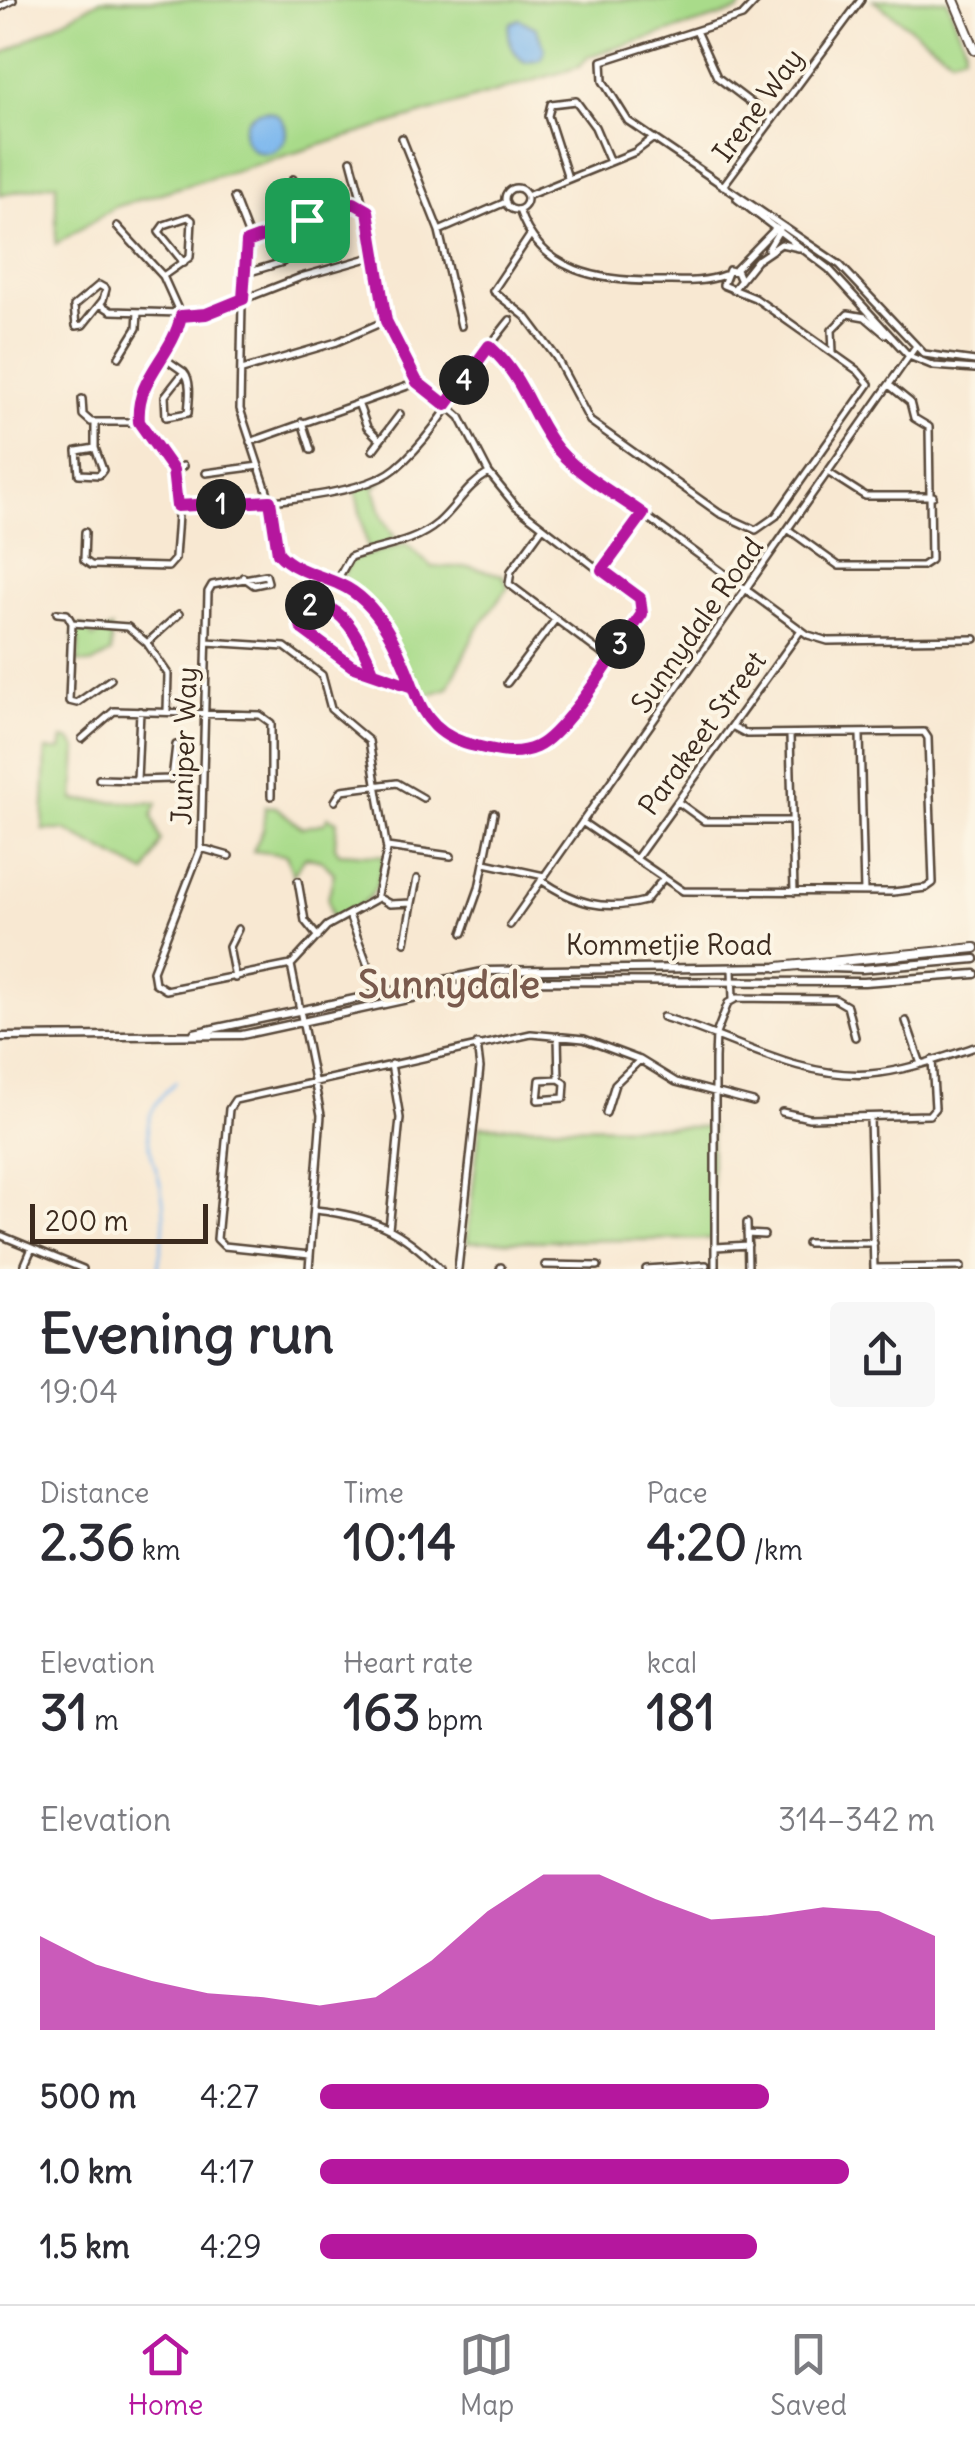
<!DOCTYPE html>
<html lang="en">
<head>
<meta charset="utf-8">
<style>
  body { margin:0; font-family:Delius,sans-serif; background:#f7f7f7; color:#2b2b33; height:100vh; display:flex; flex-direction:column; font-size:38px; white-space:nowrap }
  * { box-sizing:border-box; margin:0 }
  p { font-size:32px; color:#7c7c81 }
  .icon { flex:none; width:55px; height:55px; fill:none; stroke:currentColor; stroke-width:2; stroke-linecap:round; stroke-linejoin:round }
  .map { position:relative; height:1269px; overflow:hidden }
  .panel { display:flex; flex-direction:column; background:#fff; flex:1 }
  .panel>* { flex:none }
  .scale { position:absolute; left:30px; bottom:25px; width:178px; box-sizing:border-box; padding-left:10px; border:5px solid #3b2a1e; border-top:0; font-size:28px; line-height:35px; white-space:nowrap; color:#3b2a1e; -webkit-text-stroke:8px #fcf5e5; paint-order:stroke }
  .pin { position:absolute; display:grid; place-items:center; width:85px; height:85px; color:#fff; margin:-42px; border-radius:20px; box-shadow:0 5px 15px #0006 }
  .km { position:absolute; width:50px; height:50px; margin:-25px; border-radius:50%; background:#222; color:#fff; font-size:28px; line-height:50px; text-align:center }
  .round { display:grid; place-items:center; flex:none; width:105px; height:105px; border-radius:10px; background:#f7f7f7 }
  .summary { display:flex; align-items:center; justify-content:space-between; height:170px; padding:0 40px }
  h1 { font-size:55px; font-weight:700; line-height:75px }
  .metrics { display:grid; grid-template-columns:repeat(3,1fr); gap:15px; height:170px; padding:10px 40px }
  .metrics div { display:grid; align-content:center }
  .metrics b { font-size:50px; font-weight:700 }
  .metrics small { font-size:28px; font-weight:400 }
  .metrics p { font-size:28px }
  .chart { height:280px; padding:20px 40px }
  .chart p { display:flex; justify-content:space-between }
  .chart svg { width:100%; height:180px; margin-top:10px; fill:#b5179e; opacity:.7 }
  ul { padding:0 40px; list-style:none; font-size:32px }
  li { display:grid; grid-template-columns:160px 120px 1fr; align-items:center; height:75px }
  li i { height:25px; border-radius:12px; background:#b5179e }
  .tabs { display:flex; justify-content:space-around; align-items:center; height:140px; border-top:2px solid #e1e1e2; background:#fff; font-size:28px; color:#7c7c81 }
  .tabs a { display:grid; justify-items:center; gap:5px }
  .tabs .active { color:#b5179e }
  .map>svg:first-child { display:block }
</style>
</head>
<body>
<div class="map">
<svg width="975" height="1269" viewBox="0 0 975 1269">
  <rect width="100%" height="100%" fill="#fcf5e5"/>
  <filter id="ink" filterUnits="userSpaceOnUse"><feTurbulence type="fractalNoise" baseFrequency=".01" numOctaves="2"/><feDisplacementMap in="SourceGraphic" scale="20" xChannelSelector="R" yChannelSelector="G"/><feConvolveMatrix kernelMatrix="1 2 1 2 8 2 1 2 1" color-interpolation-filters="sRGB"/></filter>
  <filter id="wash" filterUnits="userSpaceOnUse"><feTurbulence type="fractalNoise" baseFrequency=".0048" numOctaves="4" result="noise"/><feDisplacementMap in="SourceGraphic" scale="40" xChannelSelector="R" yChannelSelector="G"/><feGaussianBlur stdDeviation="2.25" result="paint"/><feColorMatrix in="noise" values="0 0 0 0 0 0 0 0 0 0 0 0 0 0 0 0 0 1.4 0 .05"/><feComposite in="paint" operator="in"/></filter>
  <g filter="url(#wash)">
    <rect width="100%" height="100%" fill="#f8e8d2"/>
    <path fill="#a9db8a" stroke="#728254" stroke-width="2.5" d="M 101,0 L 747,0 L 738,11 L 589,56 L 579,67 L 115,207 L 56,244 L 56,183 L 0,195 L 0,55 Z
      M 873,0 L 947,0 L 965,46 L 964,54 L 951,58 Z
      M 383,480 L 374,488 L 382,516 L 396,540 L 408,538 L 368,550 L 355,488 Z
      M 406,544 L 432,567 L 470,567 L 503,575 L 508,587 L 476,631 L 448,688 L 420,698 L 380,615 L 342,577 L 352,559 Z
      M 76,626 L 84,627 L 93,638 L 111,628 L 111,653 L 91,664 L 75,662 L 73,666 L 73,660 L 78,660 L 79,642 L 73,641 Z
      M 63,739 L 71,740 L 77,749 L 74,800 L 157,803 L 152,816 L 161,841 L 146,873 L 65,830 L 43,830 L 46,750 L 61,750 Z
      M 265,806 L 276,807 L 302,828 L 325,823 L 328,817 L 337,821 L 335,847 L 339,853 L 384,856 C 376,898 372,901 332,919 L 328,899 L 334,873 L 322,861 L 305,857 L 293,875 L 286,855 L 253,851 L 263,830 Z
      M 480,1126 L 711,1127 L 713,1239 L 467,1242 Z"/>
    <path fill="#7cb7ee" stroke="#5c7086" stroke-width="2.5" d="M 519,19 L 536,28 L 545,49 L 541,59 L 525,62 C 513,55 506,37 510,23 Z
      M244 132a21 21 0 1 1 42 0a21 21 0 1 1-42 0Z"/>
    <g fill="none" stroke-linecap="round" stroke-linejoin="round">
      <path stroke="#7cb7ee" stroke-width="2.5" d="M 158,1269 C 160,1251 165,1231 164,1213 C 163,1156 121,1128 176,1082"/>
    </g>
  </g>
  <g filter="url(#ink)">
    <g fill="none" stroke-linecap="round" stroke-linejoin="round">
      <defs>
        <path id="minor" d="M 757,0 L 742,16 L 602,61 L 603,81 L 628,121 L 840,265 L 924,354 L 975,361
          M 0,7 L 13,0
          M 697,33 L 717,77 L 771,118
          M 402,138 L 439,231 L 461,326
          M 351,160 L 363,205
          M 568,178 L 548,116 L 551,104 L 576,101 L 595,127 L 610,162
          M 293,179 L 307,220
          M 723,186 L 861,0
          M505 199a11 11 0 1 1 22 0a11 11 0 1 1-22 0Z
          M 527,196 L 635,152 L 651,140
          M 234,198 L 250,239
          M 737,199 L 829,269 L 909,356 L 934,366 L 975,369
          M 354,203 L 363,205 L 371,216 L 383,313 L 410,373 L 460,417 L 489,473 L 516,506 L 643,604 L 641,614 L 552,737 L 528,750 L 506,752 L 468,744 L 431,725 L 422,714 L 405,667 L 370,607 L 347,587 L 291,565 L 276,549 L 273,509 L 240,409 L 243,250 L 250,239 Z
          M 519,210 C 540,273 602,282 661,281 C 682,281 704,283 724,275
          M 439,231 L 506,202
          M 529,237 L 493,291 L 526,317 L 556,357 L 590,421 L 719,513 L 756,530 L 776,516 L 869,384 L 858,371 L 755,298 L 723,285 L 729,270 L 737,272 L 740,279
          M 768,249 L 780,229
          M 756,261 L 781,244 L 799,248
          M 736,269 L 776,228
          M 243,274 L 283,262
          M 163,276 L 190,257 L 192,220 L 188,217 L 164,225 L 159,232 L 184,263
          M 99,285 L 106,289 L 103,300 L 83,325 L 76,326 L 74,306 Z
          M 733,290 L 757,260
          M 100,304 L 111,311 L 180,313
          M 181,316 L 206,314 L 301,277 L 375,256
          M 489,346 C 526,380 532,421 564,456 L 808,635 L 828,641 L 975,639
          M 833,352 L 832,330 L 848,314 L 865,317 L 885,334
          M 119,357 L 137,328 L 138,312
          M 164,358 L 184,372 C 192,381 189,400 188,413 L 166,417 L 165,396 L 184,372
          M 242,370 L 337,342 L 385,321
          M 82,399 L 83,415 L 91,422 L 139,422
          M 358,403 L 367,427 L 380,440
          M 302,422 L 311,450
          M 250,442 L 416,383
          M 95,448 L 77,451 L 79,474 L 99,475 L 103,470 L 95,448 L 95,423
          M 373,450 L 400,414
          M 173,470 L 183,466
          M 206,473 L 259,466
          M 829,473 L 865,496 L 933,496
          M 177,505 C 227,506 358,500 396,468 C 442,429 471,366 510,320
          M 543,527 L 511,571 L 509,584 L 609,659
          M 789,530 L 839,566 L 922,566 L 931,560 L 929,427 L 914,418 L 910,402 L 889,385
          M 85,532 L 84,560 L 91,565 L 168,567 L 175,559 C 176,533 182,499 174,473 C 165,444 133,435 139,398 C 144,368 174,350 181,316 L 163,276 L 117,226
          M 602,570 L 643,515
          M 243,577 L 254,585 L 268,582 L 266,575
          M 336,582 L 350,557 C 380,546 412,545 438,523 C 458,505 466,486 489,473
          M 57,613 L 67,614 L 72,623
          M 207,642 L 285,647 L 322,675 L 331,709 L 369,741 L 387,850 L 376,899 L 327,926 L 291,965 L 166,990 L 155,983 L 153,971 L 201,848 L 208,592 L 212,585 L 266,575
          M 147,643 L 179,614
          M 374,673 L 344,618 L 317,604 L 308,606 L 300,620 L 302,629 L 353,666 L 413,687
          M 111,679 L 77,703 L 69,701 L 72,623 L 128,627 L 147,643 L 168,674 L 167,711
          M 507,683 L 555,620
          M 790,735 L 794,892
          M 860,735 L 864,892
          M 82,739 L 114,711 L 260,715 L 271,723 L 271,796
          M 99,779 L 137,780 L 140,711
          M 137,780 L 172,779 L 176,745
          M 335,801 L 342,790 L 397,783 L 423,798
          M 678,802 L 704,821 L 793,821
          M 582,822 L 683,891 L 893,892 L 926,888 L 933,883 L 928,738 L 924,732 L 747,734 L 732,726
          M 387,847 L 451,856
          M 201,848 L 229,856
          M 636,859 L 801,630
          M 485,863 L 544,876
          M 541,880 C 575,903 603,912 645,901 L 663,879
          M 298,881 L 305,921 L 318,937
          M 377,897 L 390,904 L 412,903 L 417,879
          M 349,915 L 367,963
          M 510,925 L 916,346
          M 463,933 L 479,888 L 494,813
          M 405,942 L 412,903
          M 291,965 L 321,1115 L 309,1269
          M 732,969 L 733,999
          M 235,978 L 229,947 L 238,929
          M 663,1017 C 732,1037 797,1079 870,1074 C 906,1071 941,1058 975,1047
          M 906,1021 L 921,1064
          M 558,1036 L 559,1079 L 565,1083 L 564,1098 L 538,1100 L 540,1080 L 559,1079
          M 782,1112 L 809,1118 L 929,1115 L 935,1108 L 932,1060
          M 606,1113 L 615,1084 L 640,1060
          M 870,1117 L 874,1269
          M 315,1210 C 370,1216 401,1228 440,1269
          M 747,1223 L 748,1269
          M 389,1229 L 400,1118 L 391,1064
          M 747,1234 L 764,1235
          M 0,1235 L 83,1269
          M 807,1243 L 874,1243
          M 716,1247 L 748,1245
          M 310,1255 L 224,1246 L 217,1239 L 229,1109 L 235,1100 L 531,1034 L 584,1039 L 640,1060 L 676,1082 L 753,1102
          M 545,1265 L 598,1266
          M 874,1268 L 961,1267
          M 23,1269 L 32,1248
          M 458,1269 L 480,1068 L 477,1044
          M 500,1269 L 501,1267
          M 646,1269 L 706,1265
          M 715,1269 L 715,1059 L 716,1034 L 728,1003 L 737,998 L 835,999 L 847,1006 L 855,1037"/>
        <path id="secondary" d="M 802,967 L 862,969 L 975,959
          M 194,1033 L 487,971 L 779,967
          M 0,1037 L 242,1035 L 472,985 L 516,981 L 864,982 L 975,974"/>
        <path id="primary" d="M 954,0 L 975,50
          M 778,967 L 975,948"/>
      </defs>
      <use href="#minor" stroke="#574639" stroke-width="10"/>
      <use href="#secondary" stroke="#574639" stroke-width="11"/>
      <use href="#primary" stroke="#574639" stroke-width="12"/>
      <use href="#minor" stroke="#fff" stroke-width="5"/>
      <use href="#secondary" stroke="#fff" stroke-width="6"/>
      <use href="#primary" stroke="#fff" stroke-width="8"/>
    </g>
  </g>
  <g fill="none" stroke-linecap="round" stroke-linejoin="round" filter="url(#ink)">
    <defs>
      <path id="route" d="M 307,220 L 247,242 L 243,299 L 206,314 L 181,316 C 172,357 135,378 139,422 L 173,470 L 177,506 L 270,501 L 278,553 C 296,572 318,574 341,585 C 379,602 399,650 413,687 L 374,673 C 363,647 343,598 308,606 L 300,620 L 302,629 L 352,666 L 413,687 C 423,719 441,739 476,746 C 496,751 516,756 536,747 C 566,734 620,644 642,614 L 640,598 L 602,570 L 643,514 C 614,493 573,472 552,442 C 528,407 523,377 489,346 L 446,405 L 417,382 L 386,321 L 368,211 L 354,203 L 307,220"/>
    </defs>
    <use href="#route" stroke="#fff" stroke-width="20"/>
    <use href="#route" stroke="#b5179e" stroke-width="12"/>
  </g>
  <g text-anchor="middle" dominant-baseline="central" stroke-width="8" stroke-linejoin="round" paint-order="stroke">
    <g font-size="28" fill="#3b2a1e" stroke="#fcf5e5">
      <text transform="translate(758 105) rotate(-54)">Irene Way</text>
      <text transform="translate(697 625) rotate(-55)">Sunnydale Road</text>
      <text transform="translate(702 733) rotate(-54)">Parakeet Street</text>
      <text transform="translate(184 746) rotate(-88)">Juniper Way</text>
      <text x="669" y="945">Kommetjie Road</text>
    </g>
    <g font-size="38" font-weight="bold" fill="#795a4d" stroke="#fcf5e5">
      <text x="449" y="984">Sunnydale</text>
    </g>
  </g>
</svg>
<div class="scale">200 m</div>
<div class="pin" style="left:307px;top:220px;background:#1e9e55"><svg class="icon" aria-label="arrive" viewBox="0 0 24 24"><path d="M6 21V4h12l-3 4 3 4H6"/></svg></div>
<b class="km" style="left:221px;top:504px">1</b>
<b class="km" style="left:310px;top:605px">2</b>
<b class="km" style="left:620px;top:644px">3</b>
<b class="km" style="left:464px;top:380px">4</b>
</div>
<section class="panel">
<div class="summary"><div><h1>Evening run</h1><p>19:04</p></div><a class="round"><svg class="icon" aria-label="share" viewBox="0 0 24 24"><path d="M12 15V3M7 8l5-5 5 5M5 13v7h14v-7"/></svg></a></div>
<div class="metrics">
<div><p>Distance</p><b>2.36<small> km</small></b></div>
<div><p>Time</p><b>10:14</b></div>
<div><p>Pace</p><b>4:20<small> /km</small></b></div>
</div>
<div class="metrics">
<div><p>Elevation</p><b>31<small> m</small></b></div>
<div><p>Heart rate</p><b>163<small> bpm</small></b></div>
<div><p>kcal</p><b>181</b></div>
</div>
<div class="chart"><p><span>Elevation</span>314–342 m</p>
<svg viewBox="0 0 160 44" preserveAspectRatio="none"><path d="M0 44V21L10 28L20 32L30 35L40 36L50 38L60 36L70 27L80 15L90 6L100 6L110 12L120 17L130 16L140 14L150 15L160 21V44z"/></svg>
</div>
<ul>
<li><b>500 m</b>4:27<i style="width:73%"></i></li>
<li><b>1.0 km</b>4:17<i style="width:86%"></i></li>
<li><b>1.5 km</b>4:29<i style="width:71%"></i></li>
</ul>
</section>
<nav class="tabs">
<a class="active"><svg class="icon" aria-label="home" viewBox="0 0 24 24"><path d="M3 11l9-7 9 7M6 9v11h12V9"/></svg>Home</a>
<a><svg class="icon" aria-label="map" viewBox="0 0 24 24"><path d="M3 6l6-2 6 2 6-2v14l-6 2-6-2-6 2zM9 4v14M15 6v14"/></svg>Map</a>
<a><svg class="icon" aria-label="saved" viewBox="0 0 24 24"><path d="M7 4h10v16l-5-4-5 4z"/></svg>Saved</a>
</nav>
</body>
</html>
